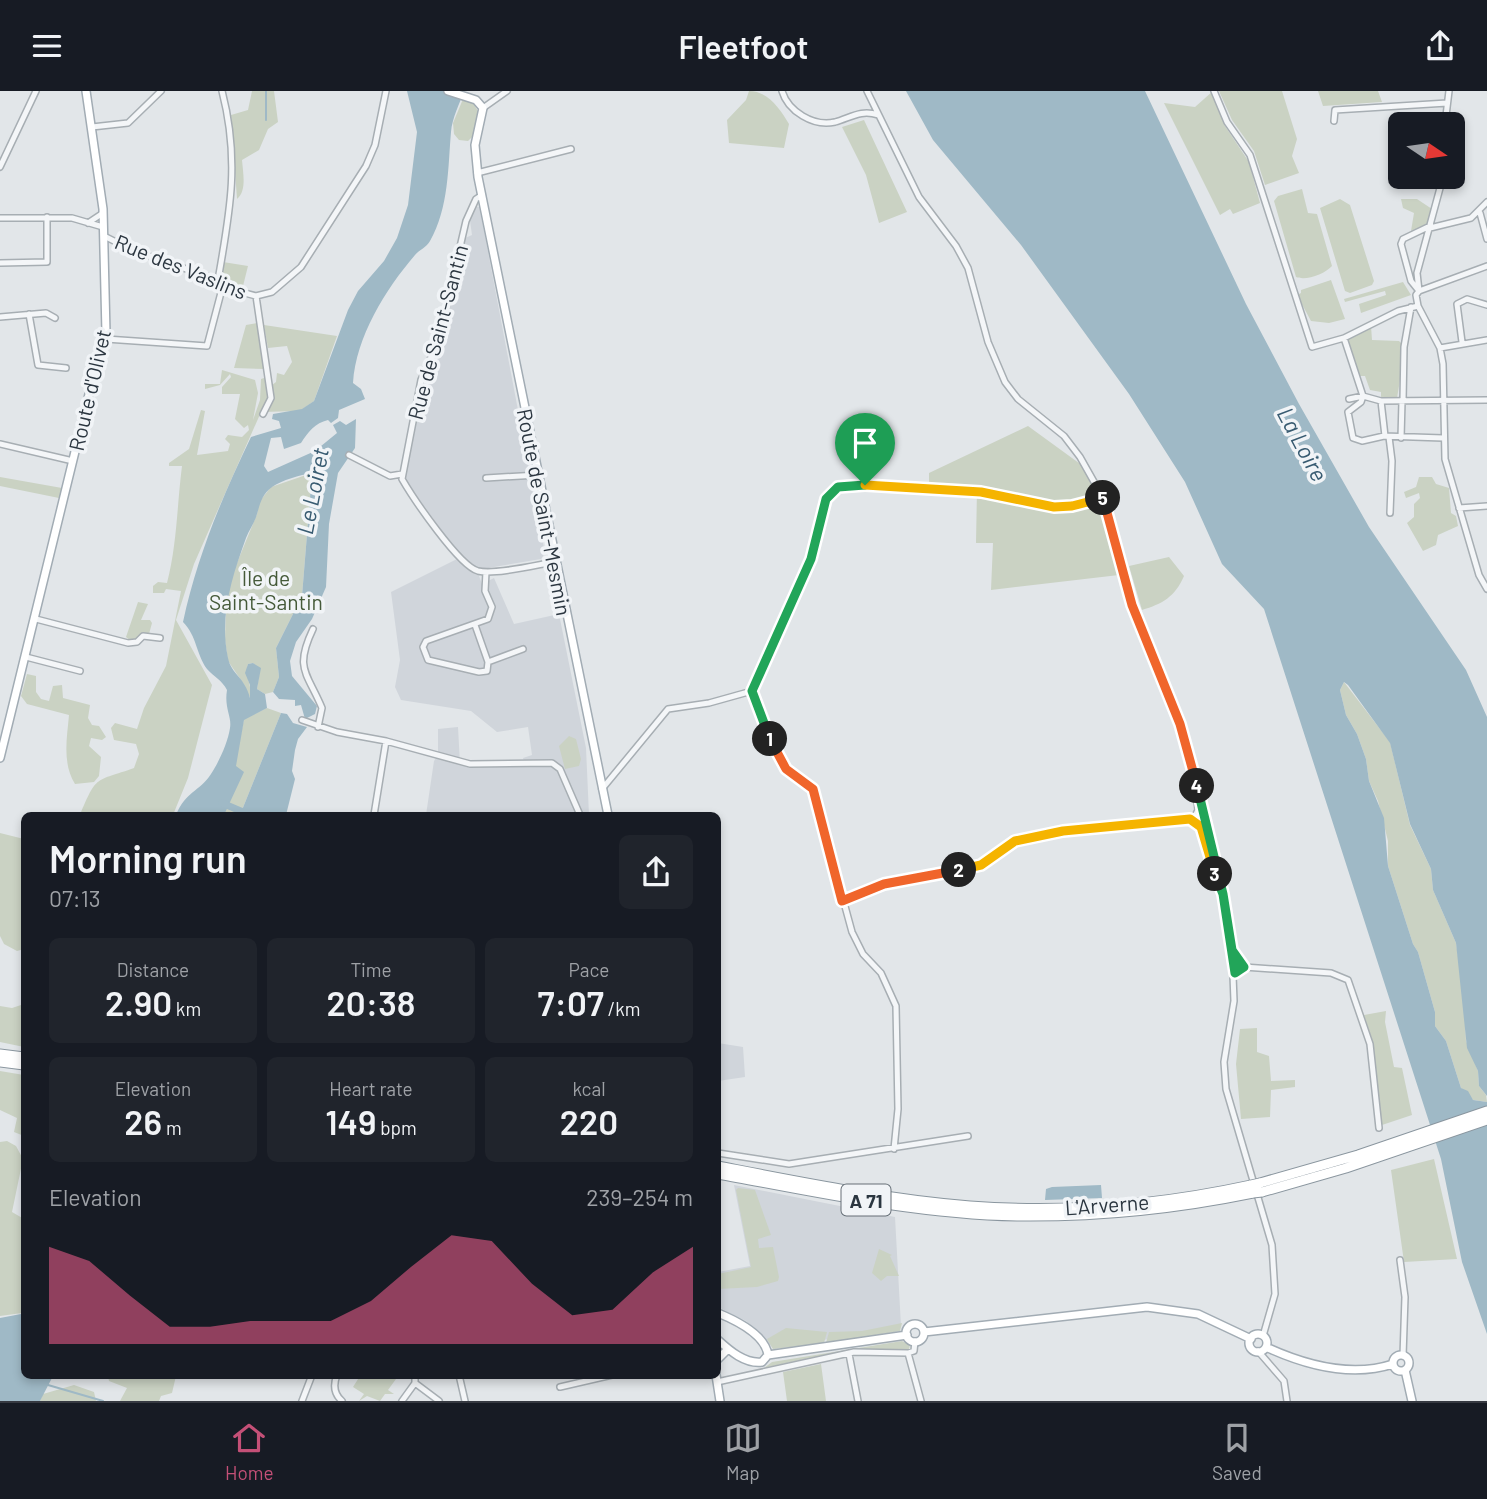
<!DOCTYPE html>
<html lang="en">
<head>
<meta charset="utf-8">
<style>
  body { margin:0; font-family:Barlow,sans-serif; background:#20242c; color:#f1f3f6; height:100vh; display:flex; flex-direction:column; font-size:26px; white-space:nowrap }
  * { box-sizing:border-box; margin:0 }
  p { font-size:23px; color:#9ea1a6 }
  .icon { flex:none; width:38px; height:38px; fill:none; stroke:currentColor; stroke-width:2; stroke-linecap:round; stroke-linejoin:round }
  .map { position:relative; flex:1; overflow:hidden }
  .drawer { position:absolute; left:21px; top:721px; width:700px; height:567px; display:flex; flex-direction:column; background:#171b24; border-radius:10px; box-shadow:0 4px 10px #0003 }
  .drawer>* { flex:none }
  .needle { width:46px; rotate:103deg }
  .fabs { position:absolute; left:1388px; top:21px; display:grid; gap:14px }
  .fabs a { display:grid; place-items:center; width:77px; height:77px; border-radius:10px; background:#171b24; box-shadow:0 4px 10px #0003; font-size:35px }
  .pin { position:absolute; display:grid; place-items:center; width:60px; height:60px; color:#fff; margin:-72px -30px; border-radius:50% 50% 50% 0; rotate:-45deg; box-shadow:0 0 7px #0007 }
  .pin .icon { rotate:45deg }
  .km { position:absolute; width:35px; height:35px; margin:-18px; border-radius:50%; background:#222; color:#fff; font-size:19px; line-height:35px; text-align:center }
  .round { display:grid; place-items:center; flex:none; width:74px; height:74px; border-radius:10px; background:#20242c }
  .headline { display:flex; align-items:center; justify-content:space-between; height:119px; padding:0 28px }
  h1 { font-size:38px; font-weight:600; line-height:52px }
  .figures { display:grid; grid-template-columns:repeat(3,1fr); gap:10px; height:119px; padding:7px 28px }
  .figures div { display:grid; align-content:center; border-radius:10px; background:#20242c; text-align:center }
  .figures b { font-size:35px; font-weight:600 }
  .figures small { font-size:19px; font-weight:400 }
  .figures p { font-size:19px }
  .chart { height:196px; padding:14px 28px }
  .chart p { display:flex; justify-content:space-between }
  .chart svg { width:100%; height:126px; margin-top:7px; fill:#c45077; opacity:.7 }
  header { display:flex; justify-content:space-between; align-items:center; height:91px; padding:0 28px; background:#171b24; font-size:32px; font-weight:600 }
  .tabs { display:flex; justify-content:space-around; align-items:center; height:98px; border-top:2px solid #363941; background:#171b24; font-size:19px; color:#9ea1a6 }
  .tabs a { display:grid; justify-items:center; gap:4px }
  .tabs .active { color:#c45077 }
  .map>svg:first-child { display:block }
</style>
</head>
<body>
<header><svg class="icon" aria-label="menu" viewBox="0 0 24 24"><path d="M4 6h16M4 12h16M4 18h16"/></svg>Fleetfoot<svg class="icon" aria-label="share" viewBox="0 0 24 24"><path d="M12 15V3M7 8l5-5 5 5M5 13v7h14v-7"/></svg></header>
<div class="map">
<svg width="1487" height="1310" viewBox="0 0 1487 1310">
  <rect width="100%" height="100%" fill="#e2e6e9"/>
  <path fill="#d0d5db" d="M 474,115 L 479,116 L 486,150 L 545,462 L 541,468 L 488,477 L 479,485 L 482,493 L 494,487 L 514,533 L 559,523 L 586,657 L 589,724 L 426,724 L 434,670 L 438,664 L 438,638 L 458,636 L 460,673 L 524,670 L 523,667 L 532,664 L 528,636 L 497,641 L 471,620 L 401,609 L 395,596 L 400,569 L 391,501 L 461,466 L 403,386 L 421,289 L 438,251 L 463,148 L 472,144 L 470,130 L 467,130 Z
    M 718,952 L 743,956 L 745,986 L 718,990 Z
    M 734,1094 L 895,1126 L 901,1235 L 774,1258 L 746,1230 L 718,1216 L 718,1181 L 750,1175 Z"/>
  <path fill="#cad2c3" d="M 252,0 L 274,0 L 278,31 L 268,38 L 259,59 L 242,69 C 243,82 247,100 237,108 L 231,24 L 248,19 Z
    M 749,0 C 768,0 780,18 789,33 L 784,57 L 729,52 L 727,29 L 746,9 Z
    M 1213,0 L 1225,35 L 1249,71 L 1260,112 L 1233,123 L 1230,118 L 1220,124 L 1164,12 L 1195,16 Z
    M 1219,0 L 1282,0 L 1297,48 L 1292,65 L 1299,82 L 1265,94 L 1254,60 L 1232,29 Z
    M 1318,0 L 1378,0 L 1382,11 L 1323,15 Z
    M 463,8 L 472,10 L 479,22 L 474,44 L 468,50 L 459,49 L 454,43 L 453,32 Z
    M 864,29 L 907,121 L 879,132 L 866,84 L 842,36 Z
    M 1302,98 L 1308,122 L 1317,123 L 1332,175 C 1325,183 1306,190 1296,186 L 1274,110 L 1278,105 Z
    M 1340,108 L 1350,114 L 1374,190 L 1372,194 L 1350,202 L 1345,200 L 1320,117 Z
    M 1401,108 L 1417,108 L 1432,118 L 1428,133 L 1411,140 L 1414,122 L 1403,117 Z
    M 223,171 L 248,175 L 242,199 L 220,191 Z
    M 1331,189 L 1345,228 L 1329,232 L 1311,230 L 1297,204 L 1301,202 L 1301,199 Z
    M 1403,191 L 1411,204 L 1361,222 L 1359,213 L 1386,204 L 1385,200 L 1345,211 L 1344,208 Z
    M 257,232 L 265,278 L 234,277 L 246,234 Z
    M 264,234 L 337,245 L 314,310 L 300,320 L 261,321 L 194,473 L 176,529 L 212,594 L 188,687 L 173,724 L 80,724 C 97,683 95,691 134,677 L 139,663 L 136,653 L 114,649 L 111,637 L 115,632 L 137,638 L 144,617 L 166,575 L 181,500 L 166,498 L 164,502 L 153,502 L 153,495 L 158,491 L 167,492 C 177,454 177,414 182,375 L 169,375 L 169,372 L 189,358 L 201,319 L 205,320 L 197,364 L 228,360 L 230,353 L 225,348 L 228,344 L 242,346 L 249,339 L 248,334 L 244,337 L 235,328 L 240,303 L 222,303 L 222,296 L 231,286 L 230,283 L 220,294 L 205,298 L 205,293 L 220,293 L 222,279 L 255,289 L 258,302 L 253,329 L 260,309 L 261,288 L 267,286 L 272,294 L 276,291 L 277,282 L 284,284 L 292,271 L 287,255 L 268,257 Z
    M 1371,235 L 1372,249 L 1399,250 L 1402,253 L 1403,288 L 1400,289 L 1397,307 L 1381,307 L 1381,301 L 1370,299 L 1365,285 L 1359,285 L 1347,247 Z
    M 1028,335 L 1083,375 L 1103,413 L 1119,484 L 991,499 L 993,452 L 976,452 L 977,399 L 929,396 L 929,382 Z
    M 312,382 L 302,505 L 276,557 L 279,586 L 273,601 L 265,603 L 257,598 L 260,578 L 253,572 L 248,573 C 244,586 254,596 249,607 L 245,595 L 228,570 L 225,549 L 226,510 L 232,484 L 257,423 L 259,411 L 271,396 Z
    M 0,386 L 62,397 L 59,407 L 0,395 Z
    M 1419,386 L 1432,386 L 1436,393 L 1449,397 L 1451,422 L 1456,425 L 1458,435 L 1438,444 L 1436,454 L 1423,460 L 1407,432 L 1414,426 L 1414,413 L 1420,407 L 1419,402 L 1406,407 L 1404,401 L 1416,396 Z
    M 1169,466 L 1184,485 C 1175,506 1162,513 1142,519 L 1129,475 Z
    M 138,511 L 148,513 L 141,529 L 150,529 L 152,532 L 149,543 L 132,551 L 126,546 Z
    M 27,583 L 36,585 L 36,601 L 41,608 L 49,610 L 53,595 L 62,594 L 63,607 L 90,614 L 88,627 L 92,634 L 99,635 L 106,646 L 102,649 L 91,647 L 89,655 L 101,666 L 99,685 L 94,691 L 75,693 C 62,672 67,647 69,624 L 27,613 L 21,605 Z
    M 1344,591 L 1390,651 L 1410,734 L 1431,778 L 1433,799 L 1456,852 L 1464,904 L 1466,950 L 1478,980 L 1479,995 L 1486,1004 L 1487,1011 L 1473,1009 L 1461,997 L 1446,950 L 1435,935 L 1435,921 L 1418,861 L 1413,853 L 1388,775 L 1388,750 L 1378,710 L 1369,690 L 1366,668 L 1357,643 L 1346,624 L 1340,599 Z
    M 267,617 L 281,622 L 240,724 L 224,724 L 244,628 Z
    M 569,645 L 576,648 L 581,668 L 579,675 L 565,678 L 559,655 Z
    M 0,742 L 24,748 L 24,858 L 17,860 L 4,853 L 0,845 Z
    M 24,913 L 24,956 L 0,951 L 0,915 L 12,917 Z
    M 1386,920 L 1385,931 L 1394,976 L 1402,977 L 1412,1024 L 1382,1034 L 1372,948 L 1364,924 Z
    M 1257,937 L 1257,961 L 1269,965 L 1271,990 L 1295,989 L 1295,996 L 1271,999 L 1270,1026 L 1241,1028 L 1236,973 L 1240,938 Z
    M 0,980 L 24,984 L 24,1045 L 14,1041 L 17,1027 L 0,1019 Z
    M 7,1050 L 16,1055 L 23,1068 L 12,1121 L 24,1128 L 24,1218 L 22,1222 L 0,1225 L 0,1051 Z
    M 1434,1068 L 1457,1168 L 1404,1171 L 1391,1079 Z
    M 738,1097 L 755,1099 L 771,1144 L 758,1148 L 759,1157 L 773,1156 L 779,1186 L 778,1190 L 757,1196 L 718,1198 L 718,1183 L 751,1176 L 736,1099 Z
    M 879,1158 L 892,1164 L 890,1165 L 899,1185 L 887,1185 L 881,1190 L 872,1182 Z
    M 902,1232 L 900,1240 L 826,1252 L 829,1241 L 862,1240 Z
    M 786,1237 L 827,1241 L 824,1252 L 773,1258 L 767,1248 Z
    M 902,1250 L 910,1254 L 909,1258 L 903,1261 L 870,1259 L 814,1269 L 814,1266 L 764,1277 L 772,1271 Z
    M 821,1273 L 826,1310 L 787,1310 L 783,1281 Z
    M 108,1285 L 108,1284 L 176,1285 L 172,1302 L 161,1305 L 159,1310 L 120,1310 L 127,1297 L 109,1290 Z
    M 360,1285 L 391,1285 L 396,1288 L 388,1299 L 394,1303 L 385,1303 L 380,1310 L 367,1305 L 359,1310 L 364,1303 L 353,1296 Z
    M 74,1294 L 94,1301 L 96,1310 L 40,1310 L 43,1303 Z"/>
  <path fill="#9fb9c6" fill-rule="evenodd" d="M 407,0 L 464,0 C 460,12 452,27 451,41 C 448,75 449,117 430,150 C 427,156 419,159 415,164 C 385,199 356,246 353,292 L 361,298 L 365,308 L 339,319 L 338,327 L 331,332 L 328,329 C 315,332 308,341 301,352 L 284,358 L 281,346 L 271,347 L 264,375 L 268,381 L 315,360 L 337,342 L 333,334 L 340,330 L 346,334 L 356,328 L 355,357 L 338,382 L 329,433 L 326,496 L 312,528 L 296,551 L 290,570 L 292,585 L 317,615 L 315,623 L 305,628 L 301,614 L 295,615 L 295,609 L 279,608 L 273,601 L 265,603 L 267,617 L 244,629 L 236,675 L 244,681 L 224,724 L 176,724 C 186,700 199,701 211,683 C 219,671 228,651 230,637 C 232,626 224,617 227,599 C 222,589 214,586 207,578 C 196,563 197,545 183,531 C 197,466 222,406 251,346 L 281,337 L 279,330 L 272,328 L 273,323 L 302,318 L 314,310 L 348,219 L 358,200 L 384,170 L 397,147 L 408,114 L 417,41 ZM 312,382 L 302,505 L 276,557 L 279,586 L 273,601 L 265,603 L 257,598 L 261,577 L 253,572 L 248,573 L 245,582 L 250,594 L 250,607 C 245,586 231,583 228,567 C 219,525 232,486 246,447 C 249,439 255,431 257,423 C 260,413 262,403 272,396 C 282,389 300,384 312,382 Z
    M 906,0 L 1145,0 L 1246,213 L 1299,313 L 1369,436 L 1466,579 L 1487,626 L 1487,1005 L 1479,995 L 1478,980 L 1467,957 L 1456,852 L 1433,799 L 1431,778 L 1410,733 L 1390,652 L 1348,594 L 1344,591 L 1340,599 L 1346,624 L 1357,643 L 1366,668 L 1369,690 L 1384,727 L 1388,775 L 1413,853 L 1418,861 L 1435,921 L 1435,935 L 1446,950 L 1461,997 L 1468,1000 L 1473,1009 L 1487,1011 L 1487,1243 L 1462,1171 L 1441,1068 L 1264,518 L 1222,473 L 1185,391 L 1129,303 L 1021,154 L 933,49 Z
    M 281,622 L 287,623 L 293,632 L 307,636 L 298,648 L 295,659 L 292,680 L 295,688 L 286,724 L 240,724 Z
    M 1101,1094 L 1102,1107 L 1045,1109 L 1046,1098 L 1052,1096 Z
    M 24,1217 L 24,1284 L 53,1285 L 40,1310 L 0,1310 L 0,1227 L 21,1223 Z"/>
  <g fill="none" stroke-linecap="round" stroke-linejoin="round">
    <path stroke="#9fb9c6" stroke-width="2" d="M 266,0 L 266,29
      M 48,1294 L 103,1310"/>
    <path stroke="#9fb9c6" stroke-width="7" d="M 222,712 L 250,724"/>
    <defs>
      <path id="minor" d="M 782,0 C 788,20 813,36 835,31 C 850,27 861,18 878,24
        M 867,0 L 919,106 L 956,155 L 968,177 L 988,251 L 1005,291 L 1018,308 L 1064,345 L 1080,366 L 1102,405 L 1132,514 L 1180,633 L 1209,736 L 1223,803 L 1232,859 L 1234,910 L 1224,971 L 1226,998 L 1272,1154 L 1275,1203 L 1263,1245
        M 1214,0 L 1227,31 L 1250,64 L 1312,256 L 1344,247 L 1398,220 L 1418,215
        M 483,17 L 507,0
        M 1334,30 L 1335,19 L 1447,12
        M 1445,33 L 1449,0
        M 92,36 L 128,32 L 161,0
        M 0,76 L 36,0
        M 477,82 L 571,58
        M 1443,86 L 1417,182 L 1419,200 L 1416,204 L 1418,215 L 1440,257 L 1443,273 L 1445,368 L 1479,484 L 1487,498
        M 482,104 L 476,108 L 466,130 L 438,251 L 421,289 L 402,388 C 413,407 459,475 478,480 C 495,484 536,474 554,471
        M 1480,122 L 1487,148
        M 0,127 L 72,127 L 103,136
        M 88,132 L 103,122
        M 1430,137 L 1471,127 L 1487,111
        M 104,145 L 134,160 L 218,189 L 241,201 L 256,205 L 272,201 L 301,176 L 366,75 L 375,54 L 386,0
        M 0,172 L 47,171 L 47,126
        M 218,189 C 230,121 240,69 222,0
        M 1419,200 L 1411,190 L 1401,153 L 1403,148 L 1430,135
        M 1419,200 L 1487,175
        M 256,205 L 271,307 L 263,323
        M 29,223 L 38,274 L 66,277
        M 0,226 L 46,222 L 55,227
        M 1344,247 L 1363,305 L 1361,311 L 1348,321 L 1353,347 L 1362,350 L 1384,345 L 1443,347
        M 106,248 L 207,255 L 223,194
        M 1462,251 L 1457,213 L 1467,208 L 1487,214
        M 1440,257 L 1487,249
        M 1349,308 L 1363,305 L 1381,310 L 1487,309
        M 1381,310 L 1385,345
        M 1403,310 L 1404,256 L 1411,216
        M 1389,346 L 1392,370 L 1390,422
        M 1401,347 L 1402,310
        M 0,353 L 73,370
        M 349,364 L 390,385 L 402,383
        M 486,387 L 538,384
        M 1459,417 L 1487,415
        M 36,528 L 128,552 L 137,551 L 143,545 L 160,547
        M 475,534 L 488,571 L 487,580 L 479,581 L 428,569 L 423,556 L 426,550 L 488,528 L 492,516 L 485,500 L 486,481
        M 313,538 C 294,578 307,581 322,617 L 318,636
        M 26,566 L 80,580
        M 488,571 L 523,558
        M 752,600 L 780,670 L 813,698 L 852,841 L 863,863 L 881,882 L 896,915 L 898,1018 L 894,1058
        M 752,600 L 811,468 L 826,408 L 831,400 L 845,394 L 981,401 L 1054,416 L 1072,415 L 1102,405
        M 302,629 L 337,641 L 386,650 L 470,673 L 552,672 L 560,678 L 580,724
        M 602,698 L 668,618 L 709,612 L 752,600
        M 374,724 L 386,650
        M 1193,729 L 1198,719 L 1196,701
        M 842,810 L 884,793 L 981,774 L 1015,750 L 1063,741 L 1190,728 L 1201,736 L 1218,791
        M 1232,859 L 1244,876 L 1331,882 L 1348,889 L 1370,953 L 1379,1037
        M 718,1062 L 789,1073 L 968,1045
        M 1400,1169 L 1405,1206 L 1403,1265
        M 1258,1260 L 1284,1290 L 1287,1310
        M 908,1262 L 921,1310
        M 908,1262 L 914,1260 L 915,1250
        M 849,1263 L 858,1310
        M 337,1284 C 333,1294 334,1303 342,1310
        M 459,1284 L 465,1310
        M 613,1284 L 621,1284
        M 717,1291 L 854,1261 L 908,1262
        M 415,1292 L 439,1310
        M 560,1296 L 612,1284
        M 302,1310 L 312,1284
        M 402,1310 L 415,1292 L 415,1284"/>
      <path id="major" d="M 448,0 L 476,9 L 483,17 L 475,54 L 478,86 L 608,724
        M 0,667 L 93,287 L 106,242 L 103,118 L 86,0
        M 718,1222 C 735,1229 765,1243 768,1264
        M906 1242a9 9 0 1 1 18 0a9 9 0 1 1-18 0Z
        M 924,1241 L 1147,1216 L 1198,1223 L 1251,1248
        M1249 1252a9 9 0 1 1 18 0a9 9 0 1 1-18 0Z
        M 718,1249 C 730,1260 745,1273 762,1271 L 768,1264
        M 1266,1256 C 1305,1274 1350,1287 1393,1273
        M 768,1264 L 907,1244
        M1393 1272a8 8 0 1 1 16 0a8 8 0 1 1-16 0Z
        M 718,1268 L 728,1258
        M 1405,1279 L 1412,1310
        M 716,1284 L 720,1310"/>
      <path id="highway" d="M 0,963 L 24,966
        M 0,971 L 24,974
        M 718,1075 C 801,1091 885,1108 970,1115 C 1064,1122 1159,1114 1251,1094
        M 718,1083 C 816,1101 916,1123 1017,1125 C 1097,1126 1175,1118 1253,1102
        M 1260,1092 L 1358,1064 L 1487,1020
        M 1262,1101 L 1346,1077 L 1487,1029"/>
    </defs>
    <use href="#minor" stroke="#a7aeb3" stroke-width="8"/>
    <use href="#major" stroke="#a2acb4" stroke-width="10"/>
    <use href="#highway" stroke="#8a969f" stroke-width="11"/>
    <use href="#minor" stroke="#f4f6f8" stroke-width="5"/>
    <use href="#major" stroke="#fff" stroke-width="7"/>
    <use href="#highway" stroke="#fff" stroke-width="9"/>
    <defs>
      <path id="highway-bridge" d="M 1251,1094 L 1260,1092
        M 1253,1102 L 1262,1101"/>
    </defs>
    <use href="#highway-bridge" stroke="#8a969f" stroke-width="11" stroke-linecap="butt"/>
    <use href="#highway-bridge" stroke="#fff" stroke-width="9"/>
  </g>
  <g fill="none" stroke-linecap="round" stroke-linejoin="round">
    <defs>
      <path id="split-1" d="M 770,648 L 752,600 L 811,468 L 826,408 L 838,396 L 865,394"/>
      <path id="split-2" d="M 770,648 L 786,678 L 813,698 L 842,810 L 884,793 L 959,779"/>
      <path id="split-3" d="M 959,779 L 981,774 L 1015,750 L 1063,740 L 1190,728 L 1201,736 L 1215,783"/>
      <path id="split-4" d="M 1197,695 L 1223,803 L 1232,859 L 1244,876 L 1235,882 L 1223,803 L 1215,783"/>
      <path id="split-5" d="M 1103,407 L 1132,514 L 1180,633 L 1197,695"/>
      <path id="split-6" d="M 865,394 L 981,401 L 1054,416 L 1072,415 L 1103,407"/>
    </defs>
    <use href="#split-1" stroke="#fff" stroke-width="14"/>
    <use href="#split-2" stroke="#fff" stroke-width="14"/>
    <use href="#split-3" stroke="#fff" stroke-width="14"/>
    <use href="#split-4" stroke="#fff" stroke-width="14"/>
    <use href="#split-5" stroke="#fff" stroke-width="14"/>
    <use href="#split-6" stroke="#fff" stroke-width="14"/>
    <use href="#split-1" stroke="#22a559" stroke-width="9"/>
    <use href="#split-2" stroke="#f0652b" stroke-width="9"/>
    <use href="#split-3" stroke="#f5b400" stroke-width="9"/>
    <use href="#split-4" stroke="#22a559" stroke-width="9"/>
    <use href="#split-5" stroke="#f0652b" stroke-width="9"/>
    <use href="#split-6" stroke="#f5b400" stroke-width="9"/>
  </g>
  <g text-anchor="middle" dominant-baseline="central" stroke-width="7" stroke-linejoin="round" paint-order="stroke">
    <rect fill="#f1f4f7" stroke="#666f77" stroke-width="2" x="841.5" y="1093.5" width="49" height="31" rx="5"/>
    <g font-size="19" font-weight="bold" fill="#2b3640">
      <text x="866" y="1109">A 71</text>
    </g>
    <g font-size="21" fill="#2b3640" stroke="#f1f4f7">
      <text transform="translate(181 175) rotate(22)">Rue des Vaslins</text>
      <text transform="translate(437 241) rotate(-75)">Rue de Saint-Santin</text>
      <text transform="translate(89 299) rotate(-77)">Route d'Olivet</text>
      <text transform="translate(545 421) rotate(79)">Route de Saint-Mesmin</text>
      <text transform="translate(1107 1113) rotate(-4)">L'Arverne</text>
    </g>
    <g font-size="21" fill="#455a39" stroke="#f1f4f7">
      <text x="266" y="486">Île de<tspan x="266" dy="24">Saint-Santin</tspan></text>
    </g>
    <g font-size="23" font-style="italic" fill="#385b71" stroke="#f1f4f7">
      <text transform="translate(1303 353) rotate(62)">La Loire</text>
      <text transform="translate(312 400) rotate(-79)">Le Loiret</text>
    </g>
  </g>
</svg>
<div class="fabs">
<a><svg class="needle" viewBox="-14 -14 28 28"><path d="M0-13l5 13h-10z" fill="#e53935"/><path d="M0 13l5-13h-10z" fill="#9ea1a6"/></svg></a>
</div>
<div class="pin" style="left:865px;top:394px;background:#1e9e55"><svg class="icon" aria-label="arrive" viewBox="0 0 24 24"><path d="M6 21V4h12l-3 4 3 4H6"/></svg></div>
<b class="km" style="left:770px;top:648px">1</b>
<b class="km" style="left:959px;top:779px">2</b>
<b class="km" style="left:1215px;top:783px">3</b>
<b class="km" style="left:1197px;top:695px">4</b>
<b class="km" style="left:1103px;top:407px">5</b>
<section class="drawer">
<div class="headline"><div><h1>Morning run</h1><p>07:13</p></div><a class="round"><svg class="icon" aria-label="share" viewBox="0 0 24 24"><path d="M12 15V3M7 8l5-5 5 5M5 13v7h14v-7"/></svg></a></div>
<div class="figures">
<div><p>Distance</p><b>2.90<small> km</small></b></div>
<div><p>Time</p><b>20:38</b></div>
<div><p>Pace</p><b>7:07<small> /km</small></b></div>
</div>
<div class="figures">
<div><p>Elevation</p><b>26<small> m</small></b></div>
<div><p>Heart rate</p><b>149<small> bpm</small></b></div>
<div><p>kcal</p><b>220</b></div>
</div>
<div class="chart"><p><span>Elevation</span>239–254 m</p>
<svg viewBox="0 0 160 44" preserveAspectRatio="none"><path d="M0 44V10L10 15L20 27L30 38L40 38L50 36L60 36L70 36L80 29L90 17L100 6L110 8L120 23L130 34L140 32L150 19L160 10V44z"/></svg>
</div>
</section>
</div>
<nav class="tabs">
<a class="active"><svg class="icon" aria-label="home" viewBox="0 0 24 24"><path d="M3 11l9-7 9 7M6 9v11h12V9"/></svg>Home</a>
<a><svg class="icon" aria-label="map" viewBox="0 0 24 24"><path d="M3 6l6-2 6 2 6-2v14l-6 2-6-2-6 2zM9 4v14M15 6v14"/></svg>Map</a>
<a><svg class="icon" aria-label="saved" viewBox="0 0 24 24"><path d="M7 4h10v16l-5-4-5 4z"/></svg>Saved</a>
</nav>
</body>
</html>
